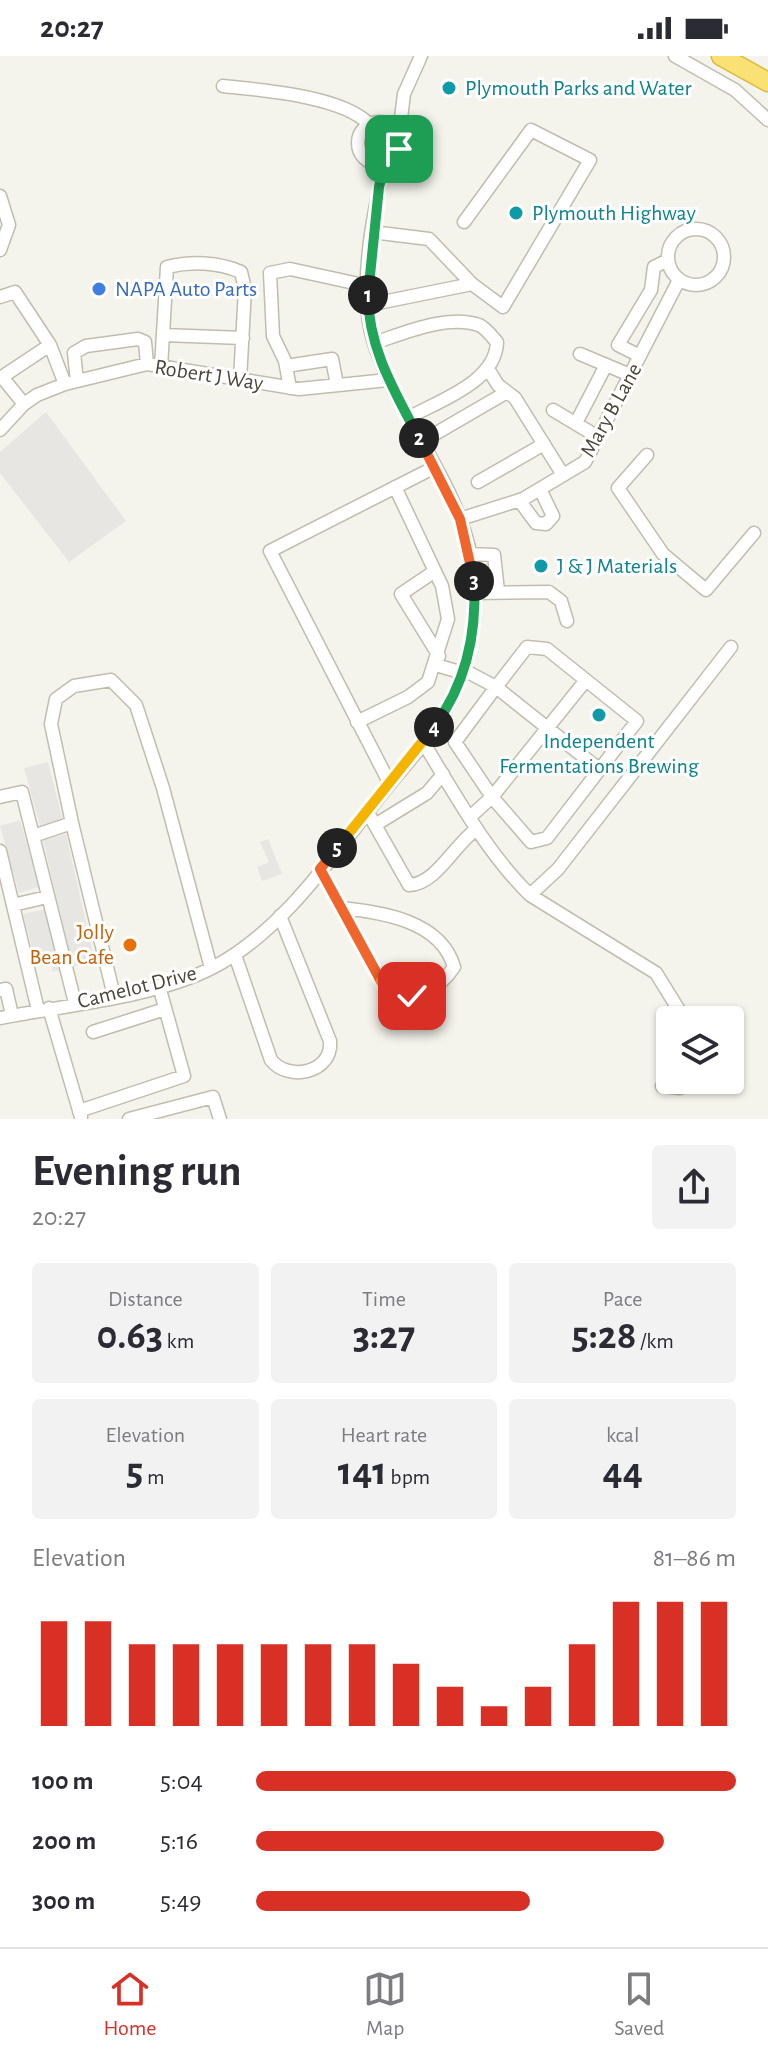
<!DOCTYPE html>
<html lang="en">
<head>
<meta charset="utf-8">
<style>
  body { margin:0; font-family:"Alegreya Sans",sans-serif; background:#f2f2f3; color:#2b2b33; height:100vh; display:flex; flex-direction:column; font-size:30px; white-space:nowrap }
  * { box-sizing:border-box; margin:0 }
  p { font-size:26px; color:#7c7c81 }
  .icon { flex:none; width:44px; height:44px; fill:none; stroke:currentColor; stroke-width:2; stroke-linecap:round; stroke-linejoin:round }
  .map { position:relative; height:1063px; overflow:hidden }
  .sheet { display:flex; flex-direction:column; background:#fff; flex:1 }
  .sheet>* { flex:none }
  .fabs { position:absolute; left:656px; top:950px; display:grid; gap:16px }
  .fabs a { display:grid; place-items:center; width:88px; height:88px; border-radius:8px; background:#fff; box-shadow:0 2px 6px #0004; font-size:40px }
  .pin { position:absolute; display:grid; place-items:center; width:68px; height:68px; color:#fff; margin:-34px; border-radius:16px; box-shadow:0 4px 12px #0006 }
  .km { position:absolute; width:40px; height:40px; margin:-20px; border-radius:50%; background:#222; color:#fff; font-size:22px; line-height:40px; text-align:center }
  .round { display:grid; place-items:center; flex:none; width:84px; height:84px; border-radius:8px; background:#f2f2f3 }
  .summary { display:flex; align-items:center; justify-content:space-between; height:136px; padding:0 32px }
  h1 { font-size:44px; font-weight:600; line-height:60px }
  .stats { display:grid; grid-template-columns:repeat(3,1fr); gap:12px; height:136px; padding:8px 32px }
  .stats div { display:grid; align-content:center; border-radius:8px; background:#f2f2f3; text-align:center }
  .stats b { font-size:40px; font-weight:600 }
  .stats small { font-size:22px; font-weight:400 }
  .stats p { font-size:22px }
  .chart { height:224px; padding:16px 32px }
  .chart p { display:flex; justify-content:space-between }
  .chart svg { width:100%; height:144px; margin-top:8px; stroke:#d93025; stroke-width:6 }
  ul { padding:0 32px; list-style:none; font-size:26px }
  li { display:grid; grid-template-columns:128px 96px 1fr; align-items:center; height:60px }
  li i { height:20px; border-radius:10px; background:#d93025 }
  .status { display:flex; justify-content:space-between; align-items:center; height:56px; padding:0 40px; background:#fff; direction:ltr }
  .status svg { height:22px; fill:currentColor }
  .menu { display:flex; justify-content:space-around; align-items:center; height:112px; border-top:2px solid #e1e1e2; background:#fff; font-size:22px; color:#7c7c81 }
  .menu a { display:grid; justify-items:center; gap:4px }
  .menu .current { color:#d93025 }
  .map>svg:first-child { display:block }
</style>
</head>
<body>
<div class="status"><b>20:27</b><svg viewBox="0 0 49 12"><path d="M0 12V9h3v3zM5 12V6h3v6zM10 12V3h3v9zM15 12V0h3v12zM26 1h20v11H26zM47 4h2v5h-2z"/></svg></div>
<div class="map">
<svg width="768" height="1063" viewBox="0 0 768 1063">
  <rect width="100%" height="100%" fill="#f5f4ec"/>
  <path fill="#e7e6e3" d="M 46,356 L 126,465 L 69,506 L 0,417 L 0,396 Z
    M 48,706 L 63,764 L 40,770 L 24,712 Z
    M 20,764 L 39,831 L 19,837 L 0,770 Z
    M 66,778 L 95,906 L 73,911 L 43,784 Z
    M 268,783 L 282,818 L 262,825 L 257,811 L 269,806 L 260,786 Z
    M 45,853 L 60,914 L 53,916 L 49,901 L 35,905 L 23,858 Z"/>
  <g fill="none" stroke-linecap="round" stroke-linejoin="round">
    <defs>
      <path id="minor" d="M 675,0 L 735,34 L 768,64
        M 223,30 C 261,34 342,40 369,68
        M358 87a21 21 0 1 1 42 0a21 21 0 1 1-42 0Z
        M 399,78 L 404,38 L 421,0
        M 0,140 L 9,169 L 0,194
        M 464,166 L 531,74 L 590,104 L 503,251 L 472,228
        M668 201a28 28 0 1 1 56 0a28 28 0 1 1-56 0Z
        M 0,241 L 15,236 L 50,289 L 65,328
        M 368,249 L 472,228 L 429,183 L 372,176
        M 163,279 L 243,282
        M 374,287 C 404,277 447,258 479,269 C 486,272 492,281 497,286 C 496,326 440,344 408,362
        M 580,298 L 630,319
        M 640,300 L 618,289 L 651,234 L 654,211 L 668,204
        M 286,310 L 332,303 L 337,329
        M 161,311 L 167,211 C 191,205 218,206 241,216 L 245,233 L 240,324
        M 488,313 L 498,329 L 515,342 L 563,419
        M 77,325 L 74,297 L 86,290 L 138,283 L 145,286 L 147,308
        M 290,332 L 285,305 L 273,280 L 270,217 L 290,213 L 368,230
        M 24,348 L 2,321 L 50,289
        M 553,354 L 598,381
        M 577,365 L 605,311
        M 0,374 L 24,348 L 37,339 L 65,328 L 147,308 L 299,333 L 388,324
        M 421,386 L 507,336
        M 647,399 L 618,432 L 663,498 L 706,534 L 754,477
        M 478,426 L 544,388
        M 519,444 L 536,467 L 546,468 L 553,460 L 540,433
        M 460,463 L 523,443 L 585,406 L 679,224
        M 470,498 L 494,499 L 498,535
        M 435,515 L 401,538 L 439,600
        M 475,537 L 549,536 L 561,545 L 567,565
        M 436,609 L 463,617
        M 464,614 L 496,631 L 527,591 L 547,593 L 637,665 L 547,782 L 531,786 L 492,741 L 470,761
        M 586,624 L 492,741 L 455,686 L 496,631 L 599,713
        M 357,666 L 408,641 L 428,626 L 448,563 L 442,530 L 395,431
        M 423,686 C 455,738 486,796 530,839 L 558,813 L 731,591
        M 390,728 L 270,495 L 435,411
        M 0,741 L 22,736 L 75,947
        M 367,755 L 409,829 C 437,828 455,787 477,773
        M 72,767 L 114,940
        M 375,769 L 427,737 L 443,718
        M 33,780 L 72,767 L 51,668 L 56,643 L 74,630 L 111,624 L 136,649 L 163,732 L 211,912
        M 0,795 L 38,954
        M 320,813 L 388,937 C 414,946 440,933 454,911 C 441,865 382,856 341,852
        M 530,839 L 656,917 L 685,964
        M 13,849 L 47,841
        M 235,899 L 271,1004 C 288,1026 333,1017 330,985 L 280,860
        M 0,934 L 6,933 L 12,959
        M 49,952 L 81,1061
        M 0,962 C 66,949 152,942 212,912 C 284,875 334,797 384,735 C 410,703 441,671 457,632 C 474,592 479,544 471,501 C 456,423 398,362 374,287 C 357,236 373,158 385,107
        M 93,976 L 165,953
        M 662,1030 L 680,1032 L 686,1024
        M 79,1055 L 184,1020 L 159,930
        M 129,1063 L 213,1041 L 220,1063"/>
      <path id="highway" d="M 721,0 L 768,26"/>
    </defs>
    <use href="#minor" stroke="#c1bdae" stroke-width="15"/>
    <use href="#highway" stroke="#dab942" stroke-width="21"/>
    <use href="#minor" stroke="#fff" stroke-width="12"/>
    <use href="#highway" stroke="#f9e173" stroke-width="18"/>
  </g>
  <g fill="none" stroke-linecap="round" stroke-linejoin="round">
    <defs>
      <path id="split-1" d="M 368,239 L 379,131 L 385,107 L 399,93"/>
      <path id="split-2" d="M 368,239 C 368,292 395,336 419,382"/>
      <path id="split-3" d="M 419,382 L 460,463 L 474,525"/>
      <path id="split-4" d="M 434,671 C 465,629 477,578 474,525"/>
      <path id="split-5" d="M 337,792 L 434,671"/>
      <path id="split-6" d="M 337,792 L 320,813 L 381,925"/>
      <path id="split-7" d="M 381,925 L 388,937 L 412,940"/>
    </defs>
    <use href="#split-1" stroke="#fff" stroke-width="16"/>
    <use href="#split-2" stroke="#fff" stroke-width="16"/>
    <use href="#split-3" stroke="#fff" stroke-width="16"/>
    <use href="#split-4" stroke="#fff" stroke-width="16"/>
    <use href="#split-5" stroke="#fff" stroke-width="16"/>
    <use href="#split-6" stroke="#fff" stroke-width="16"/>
    <use href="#split-7" stroke="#fff" stroke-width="16"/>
    <use href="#split-1" stroke="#22a559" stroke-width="10"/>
    <use href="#split-2" stroke="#22a559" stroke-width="10"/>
    <use href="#split-3" stroke="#f0652b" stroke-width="10"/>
    <use href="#split-4" stroke="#22a559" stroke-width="10"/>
    <use href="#split-5" stroke="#f5b400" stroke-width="10"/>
    <use href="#split-6" stroke="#f0652b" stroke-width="10"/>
    <use href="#split-7" stroke="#f5b400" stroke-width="10"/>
  </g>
  <g fill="#0f9aa8" stroke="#fff" stroke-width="3">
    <circle cx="449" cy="32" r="8"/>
    <circle cx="516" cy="157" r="8"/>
    <circle cx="541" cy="510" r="8"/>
    <circle cx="599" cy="659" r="8"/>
  </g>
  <circle fill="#3f7fe0" stroke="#fff" stroke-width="3" cx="99" cy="233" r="8"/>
  <circle fill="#e8710a" stroke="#fff" stroke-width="3" cx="130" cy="889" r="8"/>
  <g text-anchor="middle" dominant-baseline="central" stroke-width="6" stroke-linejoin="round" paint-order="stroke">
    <g font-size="22" fill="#0d838f" stroke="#fff" text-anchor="start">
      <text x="465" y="32">Plymouth Parks and Water</text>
      <text x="532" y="157">Plymouth Highway</text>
      <text x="557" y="510">J &amp; J Materials</text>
      <text x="599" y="685" text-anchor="middle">Independent<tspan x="599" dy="25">Fermentations Brewing</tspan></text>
    </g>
    <g font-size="22" fill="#366cbe" stroke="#fff" text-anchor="start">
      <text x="115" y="233">NAPA Auto Parts</text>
    </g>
    <g font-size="22" fill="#4a4639" stroke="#fff">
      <text transform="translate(209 319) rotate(9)">Robert J Way</text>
      <text transform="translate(611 354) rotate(-61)">Mary B Lane</text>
      <text transform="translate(137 931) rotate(-14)">Camelot Drive</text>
    </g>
    <g font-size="22" fill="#c56008" stroke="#fff" text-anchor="end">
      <text x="114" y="876">Jolly<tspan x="114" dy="25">Bean Cafe</tspan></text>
    </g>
  </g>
</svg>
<div class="fabs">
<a><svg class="icon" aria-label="layers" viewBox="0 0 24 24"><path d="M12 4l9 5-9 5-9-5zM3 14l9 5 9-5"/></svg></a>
</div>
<div class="pin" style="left:399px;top:93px;background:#1e9e55"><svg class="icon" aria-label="arrive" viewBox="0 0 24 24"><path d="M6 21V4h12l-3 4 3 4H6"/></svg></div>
<div class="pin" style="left:412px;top:940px;background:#d93025"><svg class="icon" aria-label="check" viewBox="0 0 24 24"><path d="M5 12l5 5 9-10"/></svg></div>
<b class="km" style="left:368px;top:239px">1</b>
<b class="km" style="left:419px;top:382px">2</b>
<b class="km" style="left:474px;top:525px">3</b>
<b class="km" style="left:434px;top:671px">4</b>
<b class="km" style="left:337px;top:792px">5</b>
</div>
<section class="sheet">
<div class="summary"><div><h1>Evening run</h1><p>20:27</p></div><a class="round"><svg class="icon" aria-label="share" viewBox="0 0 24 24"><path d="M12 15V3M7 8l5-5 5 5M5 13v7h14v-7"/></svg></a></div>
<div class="stats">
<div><p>Distance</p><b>0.63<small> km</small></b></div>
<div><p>Time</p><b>3:27</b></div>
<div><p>Pace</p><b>5:28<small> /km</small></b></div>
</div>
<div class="stats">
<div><p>Elevation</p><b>5<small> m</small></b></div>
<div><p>Heart rate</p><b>141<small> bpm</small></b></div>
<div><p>kcal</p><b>44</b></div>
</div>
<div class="chart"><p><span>Elevation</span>81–86 m</p>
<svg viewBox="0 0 160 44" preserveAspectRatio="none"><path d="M5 44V12M15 44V12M25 44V19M35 44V19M45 44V19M55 44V19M65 44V19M75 44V19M85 44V25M95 44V32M105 44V38M115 44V32M125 44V19M135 44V6M145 44V6M155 44V6"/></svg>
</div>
<ul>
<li><b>100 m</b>5:04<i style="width:100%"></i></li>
<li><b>200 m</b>5:16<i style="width:85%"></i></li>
<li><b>300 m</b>5:49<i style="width:57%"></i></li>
</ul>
</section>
<nav class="menu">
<a class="current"><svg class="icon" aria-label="home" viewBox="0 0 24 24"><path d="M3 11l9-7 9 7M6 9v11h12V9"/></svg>Home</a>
<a><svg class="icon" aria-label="map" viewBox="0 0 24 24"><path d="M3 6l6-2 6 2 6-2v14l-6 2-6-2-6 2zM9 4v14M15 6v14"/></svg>Map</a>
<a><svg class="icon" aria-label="saved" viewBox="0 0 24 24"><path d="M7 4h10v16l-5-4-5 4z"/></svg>Saved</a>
</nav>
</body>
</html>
